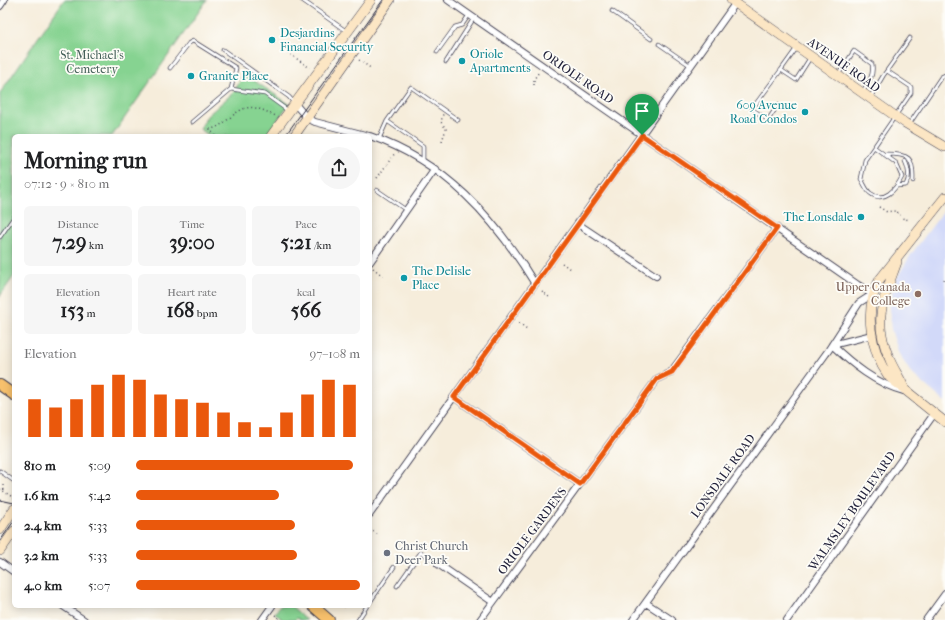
<!DOCTYPE html>
<html lang="en">
<head>
<meta charset="utf-8">
<style>
  body { margin:0; font-family:"IM FELL French Canon",serif; background:#f6f6f6; color:#202124; height:100vh; display:flex; flex-direction:column; font-size:15px; white-space:nowrap }
  * { box-sizing:border-box; margin:0 }
  p { font-size:13px; color:#757577 }
  .icon { flex:none; width:22px; height:22px; fill:none; stroke:currentColor; stroke-width:2; stroke-linecap:round; stroke-linejoin:round }
  .map { position:relative; flex:1; overflow:hidden }
  .side { position:absolute; left:12px; top:134px; width:360px; height:474px; display:flex; flex-direction:column; background:#fff; border-radius:6px; box-shadow:0 2px 10px #0003 }
  .side>* { flex:none }
  .pin { position:absolute; display:grid; place-items:center; width:34px; height:34px; color:#fff; margin:-41px -17px; border-radius:50% 50% 50% 0; rotate:-45deg; box-shadow:0 0 4px #0007 }
  .pin .icon { rotate:45deg }
  .round { display:grid; place-items:center; flex:none; width:42px; height:42px; border-radius:21px; background:#f6f6f6 }
  .head { display:flex; align-items:center; justify-content:space-between; height:68px; padding:0 12px }
  h1 { font-size:22px; font-weight:700; line-height:30px }
  .stats { display:grid; grid-template-columns:repeat(3,1fr); gap:6px; height:68px; padding:4px 12px }
  .stats div { display:grid; align-content:center; border-radius:6px; background:#f6f6f6; text-align:center }
  .stats b { font-size:20px; font-weight:700 }
  .stats small { font-size:11px; font-weight:400 }
  .stats p { font-size:11px }
  .chart { height:112px; padding:8px 12px }
  .chart p { display:flex; justify-content:space-between }
  .chart svg { width:100%; height:72px; margin-top:4px; stroke:#ea580c; stroke-width:6 }
  ul { padding:0 12px; list-style:none; font-size:13px }
  li { display:grid; grid-template-columns:64px 48px 1fr; align-items:center; height:30px }
  li i { height:10px; border-radius:5px; background:#ea580c }
  .map>svg:first-child { display:block }
</style>
</head>
<body>
<div class="map">
<svg width="945" height="620" viewBox="0 0 945 620">
  <rect width="100%" height="100%" fill="#fdfcf7"/>
  <filter id="ink" filterUnits="userSpaceOnUse"><feTurbulence type="fractalNoise" baseFrequency=".025" numOctaves="2"/><feDisplacementMap in="SourceGraphic" scale="8" xChannelSelector="R" yChannelSelector="G"/><feConvolveMatrix kernelMatrix="1 2 1 2 8 2 1 2 1" color-interpolation-filters="sRGB"/></filter>
  <filter id="wash" filterUnits="userSpaceOnUse"><feTurbulence type="fractalNoise" baseFrequency=".012" numOctaves="4" result="noise"/><feDisplacementMap in="SourceGraphic" scale="16" xChannelSelector="R" yChannelSelector="G"/><feGaussianBlur stdDeviation="0.9" result="paint"/><feColorMatrix in="noise" values="0 0 0 0 0 0 0 0 0 0 0 0 0 0 0 0 0 1.4 0 .05"/><feComposite in="paint" operator="in"/></filter>
  <g filter="url(#wash)">
    <rect width="100%" height="100%" fill="#f6eddb"/>
    <path fill="#d2d9f9" d="M 945,209 L 945,402 L 911,373 L 899,354 L 891,329 L 889,307 L 895,281 L 910,256 Z"/>
    <path fill="#86d391" stroke="#547a66" d="M 64,0 L 207,0 L 112,136 L 14,136 L 14,276 L 0,296 L 0,93 Z
      M 244,74 L 289,104 L 266,136 L 210,136 L 200,129 L 207,116 L 234,92 Z
      M 280,606 L 291,606 L 307,620 L 300,620 L 297,618 L 295,620 L 283,620 L 275,613 Z"/>
  </g>
  <g filter="url(#ink)">
    <g fill="none" stroke-linecap="round" stroke-linejoin="round">
      <defs>
        <path id="service" d="M 302,0 L 346,31
          M 612,11 L 651,39
          M 659,44 L 691,66
          M 796,49 L 781,70 L 796,80 L 810,58
          M 223,50 L 289,97 L 294,103
          M 437,52 L 455,27 L 462,25 L 469,15
          M 446,62 L 474,18
          M 170,68 L 189,43 L 193,41 L 236,68 L 231,89 L 192,122
          M 838,75 L 854,51 L 872,64 C 874,75 869,82 863,91
          M 231,89 L 265,94 L 287,110
          M 870,98 L 883,76 L 910,38
          M 778,105 L 768,120 L 752,109 L 781,70
          M 387,121 L 423,146 L 423,161
          M 910,123 L 941,77 L 945,75
          M 379,139 L 387,121 L 411,87 L 458,120
          M 874,147 L 896,163 L 902,177 C 896,189 884,204 870,193 C 866,190 864,183 861,179 L 865,160 L 911,93 L 911,87 L 887,71
          M 886,154 C 909,154 914,157 913,181
          M 897,186 L 906,185 C 910,177 909,169 905,161
          M 377,190 L 406,210
          M 0,237 L 14,217
          M 0,471 L 14,481
          M 397,586 L 421,552 L 438,564
          M 370,602 L 394,567
          M 358,620 L 367,606"/>
        <path id="minor" d="M 448,0 L 858,285 L 873,294 L 859,303 L 828,351 L 633,620
          M 0,6 L 4,0
          M 295,104 L 307,118 L 315,122 L 369,136
          M 370,136 C 445,162 495,218 535,284
          M 578,224 L 656,276
          M 370,262 L 435,169
          M 832,345 C 852,364 876,384 904,391
          M 832,345 L 872,335
          M 454,397 L 580,484
          M 370,514 L 737,1
          M 0,562 L 14,572
          M 438,564 L 493,602
          M 646,603 L 672,620
          M 63,606 L 84,620
          M 262,620 L 272,606
          M 480,620 L 657,379 L 671,372 L 777,228
          M 787,620 L 934,414
          M 926,620 L 945,594"/>
        <path id="secondary" d="M 731,0 L 905,123 L 945,147
          M 271,136 L 371,0
          M 294,136 L 390,0
          M 945,197 L 880,279 C 863,309 870,350 889,377 L 945,422
          M 897,262 C 883,301 872,319 890,360 C 894,370 901,379 905,390
          M 0,530 L 14,509
          M 0,551 L 14,531"/>
        <path id="primary" d="M 0,385 L 14,395
          M 313,606 L 329,620"/>
      </defs>
      <use href="#service" stroke="#424053" stroke-width="4.5"/>
      <use href="#minor" stroke="#424053" stroke-width="8"/>
      <use href="#secondary" stroke="#424053" stroke-width="10"/>
      <use href="#primary" stroke="#424053" stroke-width="12"/>
      <path stroke="#424053" stroke-width="1.5" stroke-dasharray="1 3" stroke-linecap="butt" d="M 287,52 L 310,68
        M 359,60 L 372,69
        M 534,85 L 534,79 L 539,72
        M 215,136 L 210,129 C 227,127 236,104 255,108 C 262,109 269,113 276,116
        M 442,141 L 446,129 L 441,122 L 443,114
        M 377,178 L 395,153
        M 879,207 L 887,212 C 895,210 898,211 902,218 L 909,220
        M 562,263 L 570,269
        M 373,268 L 383,276
        M 944,280 L 945,278
        M 542,291 L 549,297
        M 519,323 L 527,329
        M 3,485 L 4,491
        M 0,489 L 14,498
        M 370,529 L 377,534
        M 344,607 L 345,606
        M 275,615 L 281,620"/>
      <use href="#service" stroke="#fff" stroke-width="3"/>
      <use href="#minor" stroke="#fff" stroke-width="6"/>
      <use href="#secondary" stroke="#fce6c4" stroke-width="9"/>
      <use href="#primary" stroke="#f7c06c" stroke-width="10"/>
      <path stroke="#22223b" stroke-width="1" d="M 285,136 L 383,0
        M 0,500 L 14,503
        M 0,541 L 14,521"/>
    </g>
  </g>
  <g fill="none" stroke-linecap="round" stroke-linejoin="round" filter="url(#ink)">
    <defs>
      <path id="route" d="M 642,135 L 777,228 L 672,372 L 657,379 L 580,484 L 454,397 Z"/>
    </defs>
    <use href="#route" stroke="#fff" stroke-width="8"/>
    <use href="#route" stroke="#ea580c" stroke-width="5"/>
  </g>
  <g fill="#0f9aa8" stroke="#fdfcf7" stroke-width="1.5">
    <circle cx="272" cy="40" r="4"/>
    <circle cx="462" cy="61" r="4"/>
    <circle cx="191" cy="76" r="4"/>
    <circle cx="805" cy="112" r="4"/>
    <circle cx="861" cy="217" r="4"/>
    <circle cx="404" cy="278" r="4"/>
  </g>
  <circle fill="#8d6e63" stroke="#fdfcf7" stroke-width="1.5" cx="918" cy="294" r="4"/>
  <circle fill="#6b7280" stroke="#fdfcf7" stroke-width="1.5" cx="387" cy="553" r="4"/>
  <g text-anchor="middle" dominant-baseline="central" stroke-width="3.5" stroke-linejoin="round" paint-order="stroke">
    <g font-size="12" fill="#0d838f" stroke="#fdfcf7" text-anchor="start">
      <text x="280" y="33">Desjardins<tspan x="280" dy="14">Financial Security</tspan></text>
      <text x="470" y="54">Oriole<tspan x="470" dy="14">Apartments</tspan></text>
      <text x="199" y="76">Granite Place</text>
      <text x="797" y="105" text-anchor="end">609 Avenue<tspan x="797" dy="14">Road Condos</tspan></text>
      <text x="853" y="217" text-anchor="end">The Lonsdale</text>
      <text x="412" y="271">The Delisle<tspan x="412" dy="14">Place</tspan></text>
    </g>
    <g font-size="12" fill="#456059" stroke="#fdfcf7">
      <text x="92" y="55">St. Michael's<tspan x="92" dy="14">Cemetery</tspan></text>
    </g>
    <g font-size="12" fill="#22223b" stroke="#fdfcf7">
      <text transform="translate(844 65) rotate(35)">AVENUE ROAD</text>
      <text transform="translate(578 77) rotate(35)">ORIOLE ROAD</text>
      <text transform="translate(723 476) rotate(-54)">LONSDALE ROAD</text>
      <text transform="translate(852 511) rotate(-55)">WALMSLEY BOULEVARD</text>
      <text transform="translate(532 531) rotate(-53)">ORIOLE GARDENS</text>
    </g>
    <g font-size="12" fill="#785e54" stroke="#fdfcf7" text-anchor="end">
      <text x="910" y="287">Upper Canada<tspan x="910" dy="14">College</tspan></text>
    </g>
    <g font-size="12" fill="#5b616d" stroke="#fdfcf7" text-anchor="start">
      <text x="395" y="546">Christ Church<tspan x="395" dy="14">Deer Park</tspan></text>
    </g>
  </g>
</svg>
<div class="pin" style="left:642px;top:135px;background:#1e9e55"><svg class="icon" aria-label="arrive" viewBox="0 0 24 24"><path d="M6 21V4h12l-3 4 3 4H6"/></svg></div>
<section class="side">
<div class="head"><div><h1>Morning run</h1><p>07:12 · 9 × 810 m</p></div><a class="round"><svg class="icon" aria-label="share" viewBox="0 0 24 24"><path d="M12 15V3M7 8l5-5 5 5M5 13v7h14v-7"/></svg></a></div>
<div class="stats">
<div><p>Distance</p><b>7.29<small> km</small></b></div>
<div><p>Time</p><b>39:00</b></div>
<div><p>Pace</p><b>5:21<small> /km</small></b></div>
</div>
<div class="stats">
<div><p>Elevation</p><b>153<small> m</small></b></div>
<div><p>Heart rate</p><b>168<small> bpm</small></b></div>
<div><p>kcal</p><b>566</b></div>
</div>
<div class="chart"><p><span>Elevation</span>97–108 m</p>
<svg viewBox="0 0 160 44" preserveAspectRatio="none"><path d="M5 44V21M15 44V26M25 44V21M35 44V12M45 44V6M55 44V9M65 44V18M75 44V21M85 44V23M95 44V29M105 44V35M115 44V38M125 44V29M135 44V18M145 44V9M155 44V12"/></svg>
</div>
<ul>
<li><b>810 m</b>5:09<i style="width:97%"></i></li>
<li><b>1.6 km</b>5:42<i style="width:64%"></i></li>
<li><b>2.4 km</b>5:33<i style="width:71%"></i></li>
<li><b>3.2 km</b>5:33<i style="width:72%"></i></li>
<li><b>4.0 km</b>5:07<i style="width:100%"></i></li>
</ul>
</section>
</div>
</body>
</html>
